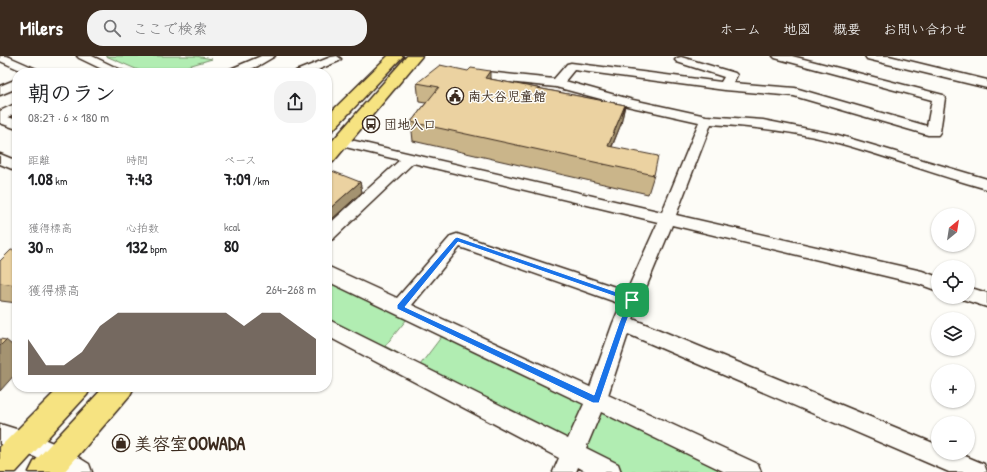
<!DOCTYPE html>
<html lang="ja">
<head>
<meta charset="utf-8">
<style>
  body { margin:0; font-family:"Patrick Hand","Klee One",sans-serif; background:#f2f2f2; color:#202124; height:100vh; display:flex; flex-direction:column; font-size:15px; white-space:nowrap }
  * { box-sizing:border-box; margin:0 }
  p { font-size:13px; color:#757577 }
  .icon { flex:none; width:22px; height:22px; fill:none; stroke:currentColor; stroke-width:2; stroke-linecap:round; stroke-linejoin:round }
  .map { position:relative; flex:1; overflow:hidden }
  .details { position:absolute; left:12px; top:12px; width:320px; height:324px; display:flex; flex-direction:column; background:#fff; border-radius:16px; box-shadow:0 1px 3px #0004 }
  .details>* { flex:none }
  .needle { width:26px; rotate:30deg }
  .buttons { position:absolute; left:931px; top:152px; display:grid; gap:8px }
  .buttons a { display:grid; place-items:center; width:44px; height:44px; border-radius:50%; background:#fff; box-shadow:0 1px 3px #0004; font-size:20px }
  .pin { position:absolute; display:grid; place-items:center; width:34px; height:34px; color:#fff; margin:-17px; border-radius:8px; box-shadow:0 2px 6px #0006 }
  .round { display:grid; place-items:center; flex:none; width:42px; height:42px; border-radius:16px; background:#f2f2f2 }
  .summary { display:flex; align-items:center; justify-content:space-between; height:68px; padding:0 16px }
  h1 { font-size:22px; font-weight:800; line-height:30px }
  .metrics { display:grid; grid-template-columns:repeat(3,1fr); gap:6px; height:68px; padding:4px 16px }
  .metrics div { display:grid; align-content:center }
  .metrics b { font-size:17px; font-weight:800 }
  .metrics small { font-size:11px; font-weight:400 }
  .metrics p { font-size:11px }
  .chart { height:112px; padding:8px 16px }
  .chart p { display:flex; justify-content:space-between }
  .chart svg { width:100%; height:72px; margin-top:4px; fill:#3b2a1e; opacity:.7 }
  header { display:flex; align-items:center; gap:24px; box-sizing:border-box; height:56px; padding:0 20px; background:#3b2a1e; color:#fff }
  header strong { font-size:19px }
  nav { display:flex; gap:22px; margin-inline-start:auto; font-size:14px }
  .search { width:280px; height:36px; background:#f2f2f2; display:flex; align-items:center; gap:10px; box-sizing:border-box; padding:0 14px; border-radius:16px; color:#757577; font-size:15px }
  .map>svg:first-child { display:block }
</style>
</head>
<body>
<header>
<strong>Milers</strong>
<div class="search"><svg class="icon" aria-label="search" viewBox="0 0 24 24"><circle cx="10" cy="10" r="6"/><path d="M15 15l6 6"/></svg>ここで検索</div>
<nav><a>ホーム</a><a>地図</a><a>概要</a><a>お問い合わせ</a></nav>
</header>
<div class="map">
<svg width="987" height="416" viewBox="0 0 987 416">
  <rect width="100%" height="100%" fill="#fdfcf7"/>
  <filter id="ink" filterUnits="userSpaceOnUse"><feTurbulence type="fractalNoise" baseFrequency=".025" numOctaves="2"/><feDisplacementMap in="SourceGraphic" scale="8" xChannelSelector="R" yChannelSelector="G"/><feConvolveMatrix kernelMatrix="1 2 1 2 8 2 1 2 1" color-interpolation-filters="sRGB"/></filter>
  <g filter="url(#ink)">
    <path fill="#b1edb2" stroke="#768c68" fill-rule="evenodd" d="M 106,0 L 196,0 L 212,3 L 178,13 L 182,17 L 145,17 Z
      M 327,223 L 734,416 L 615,416 L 327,263 ZM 407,263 L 442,280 L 420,309 L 385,290 Z"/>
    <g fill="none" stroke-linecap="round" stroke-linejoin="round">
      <defs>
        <path id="minor" d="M 0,0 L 7,0 L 41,15 L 43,17 L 27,17 L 0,5 Z
          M 77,0 L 92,0 L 123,15 L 125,17 L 110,17 L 79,2 Z
          M 261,0 L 275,0 L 258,10 L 241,17 L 224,17 L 226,15 Z
          M 337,0 L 341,3 L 339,5 L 310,17 L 294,17 L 296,15 L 331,1 Z
          M 773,0 L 792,0 L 943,39 L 945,42 L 940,76 L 938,79 L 928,79 L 794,40 L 725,34 L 574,14 L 565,25 L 633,44 L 706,60 L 763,64 L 838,79 L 987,123 L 987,133 C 936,119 886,100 835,86 C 794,75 753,71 711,68 L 676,159 L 922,215 L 938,221 L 938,235 L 919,228 L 672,169 L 633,263 L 938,389 L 938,397 L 958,397 L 984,408 L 987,416 L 949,416 L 628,278 L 608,339 L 758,408 L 761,416 L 725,416 L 601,356 L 586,392 L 618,408 L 621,416 L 587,416 L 578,411 L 576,416 L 553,416 L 559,402 L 327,280 L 327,263 L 568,383 L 584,348 L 327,225 L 327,210 L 397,242 L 451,180 L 457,178 L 627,235 L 658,166 L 413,107 L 333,183 L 327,185 L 327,170 L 400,104 L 337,89 L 335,86 L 337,83 L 342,82 L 662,156 L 699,66 L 627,50 L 556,31 L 487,24 L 483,22 L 481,20 L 483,18 L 487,16 L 554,23 L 567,8 L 571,7 L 721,26 L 724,21 L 677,6 L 675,4 L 677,2 L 681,1 L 735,17 L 737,19 L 733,27 L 795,32 L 927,70 L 932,44 L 775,2 ZM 460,191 L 621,248 L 613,267 L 590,331 L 412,249 Z
          M 17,23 L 17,32 L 0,39 L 0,30 Z
          M 17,47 L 17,56 L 8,61 L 17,64 L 17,73 L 0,67 L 0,55 Z
          M 0,98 L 17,105 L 17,115 L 0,108 Z
          M 968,231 L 987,237 L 987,251 L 962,243 L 961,241 L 968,241 Z
          M 0,368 L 32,378 L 60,390 L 89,408 L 92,416 L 62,416 L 35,401 L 0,388 Z"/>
        <path id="tertiary" d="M 865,0 L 889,0 L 987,24 L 987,32 L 867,3 Z"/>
        <path id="trunk" d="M 388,0 L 403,0 L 333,74 L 327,75 L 327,60 Z
          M 407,0 L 422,0 L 333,106 L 327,108 L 327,91 Z
          M 60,331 L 91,331 L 87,339 L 16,416 L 0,416 L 0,391 Z
          M 104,331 L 134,331 L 130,339 L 64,416 L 29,416 L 34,406 Z"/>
      </defs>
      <use href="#minor" stroke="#3b2a1e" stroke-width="3"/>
      <use href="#tertiary" stroke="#3b2a1e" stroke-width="3"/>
      <use href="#trunk" stroke="#3b2a1e" stroke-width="3"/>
      <use href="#minor" fill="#fdfcf7" fill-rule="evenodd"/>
      <use href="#tertiary" fill="#fdfcf7" fill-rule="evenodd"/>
      <use href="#trunk" fill="#f6e381" fill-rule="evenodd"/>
    </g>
    <path fill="#cab58a" stroke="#3b2a1e" d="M 490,23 L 625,49 L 621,68 L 612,91 L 654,119 L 648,138 L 413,85 L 411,66 L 426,47 L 419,46 L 417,27 Z
      M 327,119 L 360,126 L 362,136 L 331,164 L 327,162 Z
      M 17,195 L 17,247 L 1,245 L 0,244 L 0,227 Z"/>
    <path fill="#a49371" stroke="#3b2a1e" d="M 490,15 L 490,34 L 485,22 Z
      M 625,49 L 621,68 L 604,109 L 608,90 Z
      M 360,126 L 362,136 L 331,164 L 328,154 Z
      M 6,284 L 17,293 L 17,316 L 0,335 L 0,290 Z"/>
    <path fill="#ebd2a1" stroke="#3b2a1e" d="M 440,9 L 468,15 L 471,12 L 490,15 L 485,22 L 625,49 L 608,90 L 658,100 L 654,119 L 411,66 L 439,31 L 417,27 Z
      M 332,115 L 360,126 L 328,154 L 327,153 L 327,119 Z
      M 11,194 L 17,195 L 17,229 L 0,227 L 0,205 Z
      M 0,283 L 6,284 L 0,290 Z"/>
  </g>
  <path fill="#1a73e8" stroke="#fff" fill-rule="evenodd" d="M 457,181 L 634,242 L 635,244 L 626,267 L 599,347 L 593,347 L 397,253 L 397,249 L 455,182 ZM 458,186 L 628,245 L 619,267 L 594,339 L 405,251 Z"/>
  <defs>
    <symbol id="civic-ring" viewBox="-11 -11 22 22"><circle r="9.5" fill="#fdfcf7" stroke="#3b2a1e" stroke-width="1.5"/><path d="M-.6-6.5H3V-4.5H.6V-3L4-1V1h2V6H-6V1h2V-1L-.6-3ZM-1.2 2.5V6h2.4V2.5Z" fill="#3b2a1e"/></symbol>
    <symbol id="bus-ring" viewBox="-11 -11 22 22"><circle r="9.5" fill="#fdfcf7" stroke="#3b2a1e" stroke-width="1.5"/><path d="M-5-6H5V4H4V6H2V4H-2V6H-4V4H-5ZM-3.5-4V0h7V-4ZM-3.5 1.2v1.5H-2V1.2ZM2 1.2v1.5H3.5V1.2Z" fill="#3b2a1e"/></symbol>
    <symbol id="shop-ring" viewBox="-11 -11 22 22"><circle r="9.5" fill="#fdfcf7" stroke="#3b2a1e" stroke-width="1.5"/><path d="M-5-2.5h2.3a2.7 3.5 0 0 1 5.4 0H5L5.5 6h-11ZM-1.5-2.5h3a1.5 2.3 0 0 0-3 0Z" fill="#3b2a1e"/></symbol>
  </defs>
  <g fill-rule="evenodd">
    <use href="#civic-ring" x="445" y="30" width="20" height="20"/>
    <use href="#bus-ring" x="361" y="58" width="20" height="20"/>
    <use href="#shop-ring" x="111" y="377" width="20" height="20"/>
  </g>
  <g text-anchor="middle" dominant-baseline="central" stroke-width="3" stroke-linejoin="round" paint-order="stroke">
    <g font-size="13" font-weight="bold" fill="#3b2a1e" stroke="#fdfcf7" text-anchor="start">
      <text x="468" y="40">南大谷児童館</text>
      <text x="384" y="68">団地入口</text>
    </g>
    <g font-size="18" font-weight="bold" fill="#3b2a1e" stroke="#fdfcf7" text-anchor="start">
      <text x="134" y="387">美容室OOWADA</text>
    </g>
  </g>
</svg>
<div class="buttons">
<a><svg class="needle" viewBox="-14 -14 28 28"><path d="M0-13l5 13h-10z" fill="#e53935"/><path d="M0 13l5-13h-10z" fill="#757577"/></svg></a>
<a><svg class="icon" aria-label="locate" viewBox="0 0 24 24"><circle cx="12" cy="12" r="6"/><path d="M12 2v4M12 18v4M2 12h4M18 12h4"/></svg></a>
<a><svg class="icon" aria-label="layers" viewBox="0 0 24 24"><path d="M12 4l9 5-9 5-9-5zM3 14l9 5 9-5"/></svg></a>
<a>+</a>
<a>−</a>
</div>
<div class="pin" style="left:632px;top:244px;background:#1e9e55"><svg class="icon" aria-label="arrive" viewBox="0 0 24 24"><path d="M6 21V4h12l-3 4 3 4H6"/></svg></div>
<section class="details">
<div class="summary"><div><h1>朝のラン</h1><p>08:27 · 6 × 180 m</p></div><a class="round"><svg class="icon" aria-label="share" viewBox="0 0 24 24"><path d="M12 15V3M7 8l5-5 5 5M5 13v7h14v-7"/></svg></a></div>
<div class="metrics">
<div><p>距離</p><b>1.08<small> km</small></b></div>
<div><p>時間</p><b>7:43</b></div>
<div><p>ペース</p><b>7:09<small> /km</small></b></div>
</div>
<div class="metrics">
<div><p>獲得標高</p><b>30<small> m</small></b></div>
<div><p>心拍数</p><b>132<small> bpm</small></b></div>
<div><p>kcal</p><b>80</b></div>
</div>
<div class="chart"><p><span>獲得標高</span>264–268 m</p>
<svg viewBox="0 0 160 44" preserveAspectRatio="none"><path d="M0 44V22L10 38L20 38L30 30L40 14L50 6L60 6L70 6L80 6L90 6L100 6L110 6L120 14L130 6L140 6L150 14L160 22V44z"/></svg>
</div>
</section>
</div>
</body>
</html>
